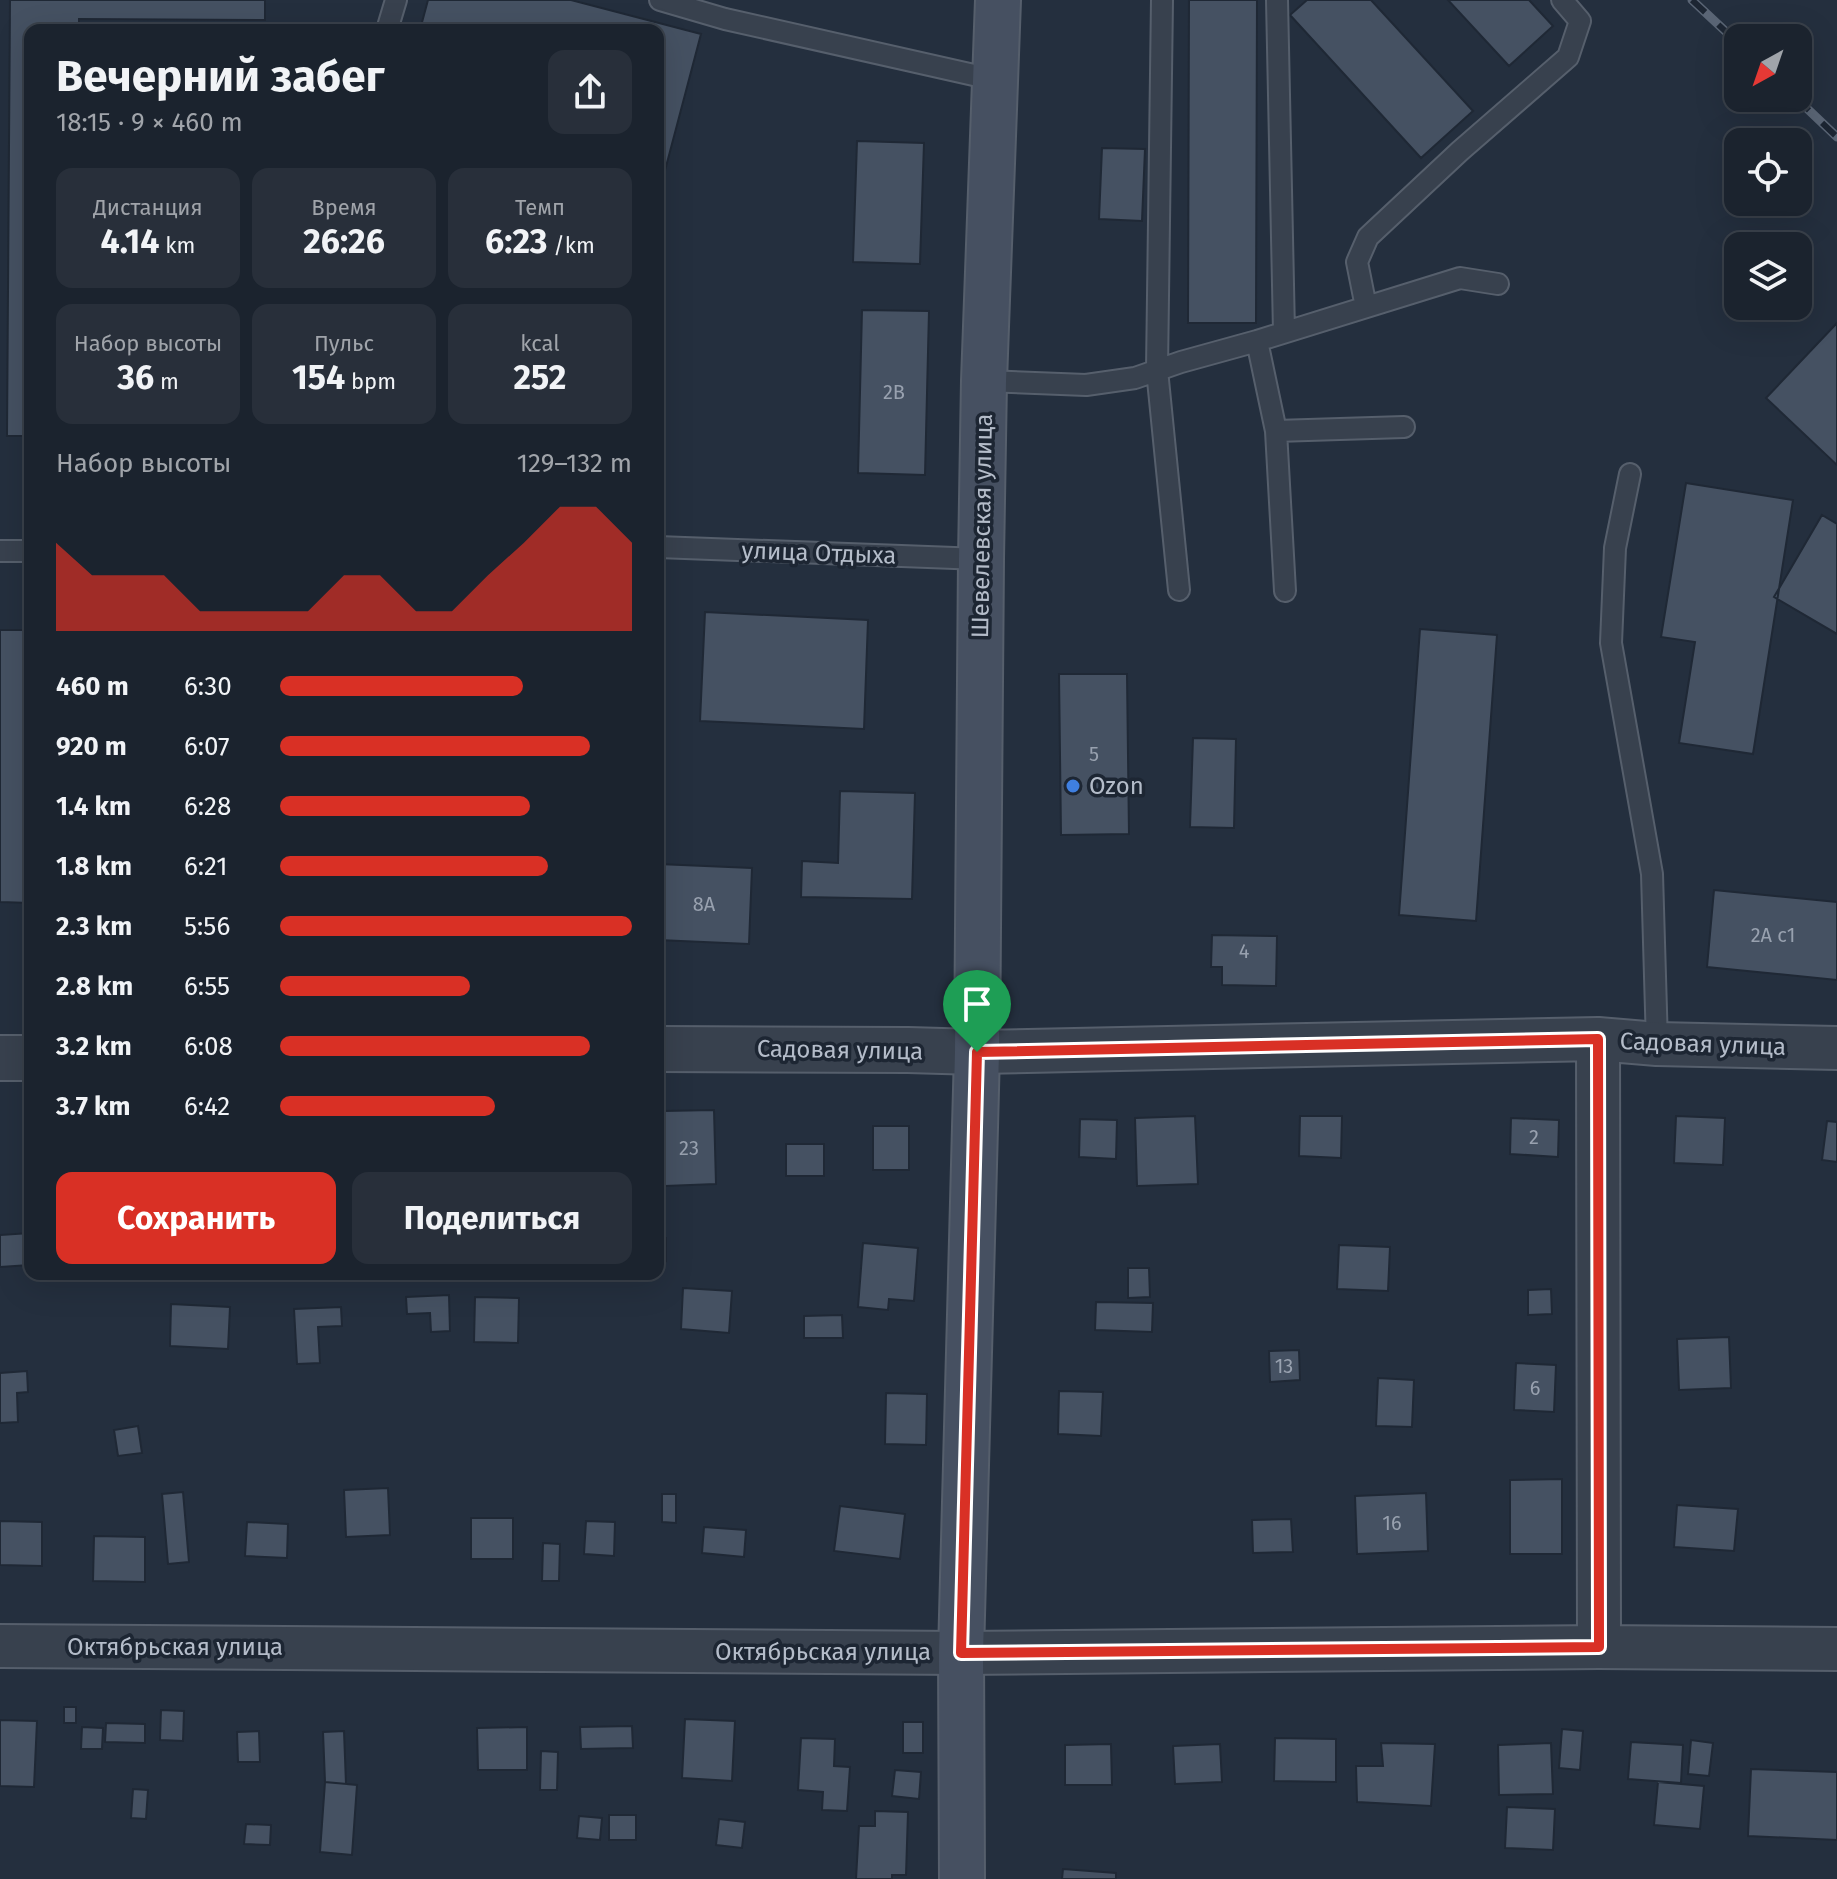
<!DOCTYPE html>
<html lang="ru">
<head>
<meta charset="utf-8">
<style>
  body { margin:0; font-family:"Fira Sans",sans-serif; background:#282f3a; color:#f1f3f6; height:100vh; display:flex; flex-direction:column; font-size:30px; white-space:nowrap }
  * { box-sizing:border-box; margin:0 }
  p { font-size:26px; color:#a0a4aa }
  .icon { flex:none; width:44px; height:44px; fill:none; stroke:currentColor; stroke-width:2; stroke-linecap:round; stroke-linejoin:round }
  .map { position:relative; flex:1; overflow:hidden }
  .drawer { position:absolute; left:24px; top:24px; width:640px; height:1256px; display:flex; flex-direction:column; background:#1b232e; border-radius:16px; box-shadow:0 8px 32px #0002,0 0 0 2px #39404a }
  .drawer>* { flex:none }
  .needle { width:52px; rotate:220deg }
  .tools { position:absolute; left:1724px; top:24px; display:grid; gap:16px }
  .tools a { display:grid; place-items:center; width:88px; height:88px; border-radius:16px; background:#1b232e; box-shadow:0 8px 32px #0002,0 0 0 2px #39404a; font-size:40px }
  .pin { position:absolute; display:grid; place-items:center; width:68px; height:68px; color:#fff; margin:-82px -34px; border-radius:50% 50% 50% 0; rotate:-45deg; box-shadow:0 0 8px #0007 }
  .pin .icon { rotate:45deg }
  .round { display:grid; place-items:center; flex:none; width:84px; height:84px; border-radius:16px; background:#282f3a }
  .headline { display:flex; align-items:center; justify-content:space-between; height:136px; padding:0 32px }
  h1 { font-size:44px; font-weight:700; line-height:60px }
  .figures { display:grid; grid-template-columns:repeat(3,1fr); gap:12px; height:136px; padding:8px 32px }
  .figures div { display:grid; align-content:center; border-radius:16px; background:#282f3a; text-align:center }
  .figures b { font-size:34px; font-weight:700 }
  .figures small { font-size:22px; font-weight:400 }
  .figures p { font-size:22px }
  .chart { height:224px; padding:16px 32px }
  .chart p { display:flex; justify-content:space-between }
  .chart svg { width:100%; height:144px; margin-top:8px; fill:#d93025; opacity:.7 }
  .action { display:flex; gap:16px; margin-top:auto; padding:16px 32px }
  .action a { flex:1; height:92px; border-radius:16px; background:#d93025; color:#fff; font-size:32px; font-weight:700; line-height:92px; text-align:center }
  .action a+a { background:#282f3a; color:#f1f3f6 }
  ul { padding:0 32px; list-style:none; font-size:26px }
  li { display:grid; grid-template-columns:128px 96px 1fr; align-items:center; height:60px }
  li i { height:20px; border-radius:10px; background:#d93025 }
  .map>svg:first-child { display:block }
</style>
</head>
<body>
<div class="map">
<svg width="1837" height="1879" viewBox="0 0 1837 1879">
  <rect width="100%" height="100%" fill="#242f3e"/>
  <path fill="#455162" stroke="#1f2835" stroke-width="2" d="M 10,0 L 265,0 L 265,20 L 79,19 L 79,30 L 30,30 L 30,436 L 7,436 Z
    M 428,0 L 571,0 L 701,34 L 658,197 L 658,30 L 437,30 L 421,26 Z
    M 1189,0 L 1257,0 L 1256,323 L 1188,323 Z
    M 1307,0 L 1371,0 L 1473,111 L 1421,158 L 1290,15 Z
    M 1448,0 L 1529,0 L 1553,26 L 1509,66 Z
    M 857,141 L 924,143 L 920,264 L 853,262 Z
    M 1102,148 L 1145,149 L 1142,221 L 1099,219 Z
    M 862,310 L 929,311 L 925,475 L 858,473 Z
    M 1837,323 L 1837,465 L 1766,398 Z
    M 1686,483 L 1793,500 L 1753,754 L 1679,743 L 1695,642 L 1661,637 Z
    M 1822,515 L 1837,524 L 1837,634 L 1774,597 Z
    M 705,612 L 868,620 L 864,729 L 700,721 Z
    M 1420,629 L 1497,635 L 1476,921 L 1399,915 Z
    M 0,630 L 30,630 L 30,903 L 0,902 Z
    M 1059,674 L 1127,674 L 1129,834 L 1061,835 Z
    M 1193,738 L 1236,739 L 1234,828 L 1190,827 Z
    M 840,791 L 915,793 L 912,899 L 801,897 L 802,861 L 838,863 Z
    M 658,864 L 752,868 L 749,944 L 658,940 Z
    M 1714,890 L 1837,902 L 1837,980 L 1707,967 Z
    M 1212,935 L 1277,936 L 1276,986 L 1222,985 L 1222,967 L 1211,967 Z
    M 714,1110 L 716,1184 L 665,1186 L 663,1111 Z
    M 1195,1116 L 1198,1184 L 1137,1186 L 1135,1118 Z
    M 1300,1116 L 1342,1116 L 1341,1158 L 1299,1156 Z
    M 1676,1116 L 1725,1118 L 1723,1165 L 1674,1163 Z
    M 1511,1118 L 1559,1120 L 1558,1157 L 1510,1154 Z
    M 1080,1119 L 1117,1120 L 1116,1159 L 1079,1157 Z
    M 1827,1121 L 1837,1122 L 1837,1162 L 1822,1160 Z
    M 873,1126 L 909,1126 L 909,1170 L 873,1170 Z
    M 786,1144 L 824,1144 L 824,1176 L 786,1176 Z
    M 30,1233 L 30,1265 L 0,1267 L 0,1235 Z
    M 658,1238 L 666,1238 L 666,1261 L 658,1260 Z
    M 863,1243 L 918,1248 L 914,1301 L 889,1299 L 888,1310 L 858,1307 Z
    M 1339,1245 L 1390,1247 L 1388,1291 L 1337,1289 Z
    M 1128,1268 L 1149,1268 L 1150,1297 L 1128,1298 Z
    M 683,1288 L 732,1291 L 729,1333 L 681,1329 Z
    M 1551,1289 L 1552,1314 L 1528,1315 L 1528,1290 Z
    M 449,1295 L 450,1331 L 431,1332 L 430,1313 L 407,1314 L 406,1297 Z
    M 475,1297 L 519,1298 L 518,1343 L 474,1342 Z
    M 1096,1302 L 1153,1303 L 1152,1332 L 1095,1330 Z
    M 171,1304 L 230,1307 L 228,1349 L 170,1346 Z
    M 341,1307 L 342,1326 L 318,1327 L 320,1363 L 297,1364 L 294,1309 Z
    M 842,1315 L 843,1338 L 804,1338 L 804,1316 Z
    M 1729,1337 L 1731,1388 L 1679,1390 L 1677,1339 Z
    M 1299,1350 L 1300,1380 L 1270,1382 L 1269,1351 Z
    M 1516,1363 L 1556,1365 L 1554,1412 L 1514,1410 Z
    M 27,1371 L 28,1392 L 17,1393 L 18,1422 L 0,1423 L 0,1373 Z
    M 1378,1378 L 1414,1380 L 1412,1427 L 1376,1426 Z
    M 1059,1391 L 1103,1392 L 1101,1436 L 1058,1434 Z
    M 886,1393 L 927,1394 L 926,1445 L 885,1444 Z
    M 138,1426 L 142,1453 L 118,1456 L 114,1430 Z
    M 1562,1479 L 1562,1554 L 1510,1554 L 1510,1480 Z
    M 388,1488 L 390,1535 L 346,1537 L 344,1490 Z
    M 183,1492 L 189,1562 L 168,1564 L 162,1494 Z
    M 1426,1493 L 1428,1551 L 1357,1554 L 1355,1496 Z
    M 662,1494 L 676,1494 L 676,1523 L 662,1522 Z
    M 1677,1505 L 1738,1509 L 1734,1551 L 1674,1547 Z
    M 840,1506 L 905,1514 L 900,1559 L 834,1551 Z
    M 471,1518 L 513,1518 L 513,1559 L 471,1559 Z
    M 1291,1519 L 1293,1552 L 1253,1553 L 1252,1520 Z
    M 0,1521 L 42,1522 L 42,1566 L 0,1565 Z
    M 586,1521 L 615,1522 L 614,1556 L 584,1554 Z
    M 247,1522 L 288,1524 L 287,1558 L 245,1556 Z
    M 704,1527 L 746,1530 L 744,1557 L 702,1553 Z
    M 94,1536 L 145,1537 L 145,1582 L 93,1581 Z
    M 543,1543 L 560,1544 L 559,1581 L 542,1581 Z
    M 64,1707 L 76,1707 L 76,1723 L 64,1723 Z
    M 161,1710 L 184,1711 L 183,1741 L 160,1740 Z
    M 685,1719 L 735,1721 L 732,1781 L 682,1778 Z
    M 0,1720 L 37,1721 L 34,1787 L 0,1786 Z
    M 903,1722 L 923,1722 L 923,1753 L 903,1753 Z
    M 106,1723 L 145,1724 L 145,1743 L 105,1742 Z
    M 632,1726 L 633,1748 L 581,1749 L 580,1727 Z
    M 82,1727 L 103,1728 L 102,1749 L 81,1749 Z
    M 527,1727 L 527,1770 L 478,1770 L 477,1728 Z
    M 1562,1729 L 1583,1731 L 1580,1770 L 1559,1768 Z
    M 259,1731 L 260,1762 L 238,1762 L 237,1732 Z
    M 344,1731 L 346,1784 L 325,1782 L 323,1732 Z
    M 801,1738 L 835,1739 L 834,1766 L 850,1767 L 847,1811 L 822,1810 L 823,1792 L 798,1790 Z
    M 1275,1738 L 1336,1739 L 1336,1782 L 1274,1781 Z
    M 1691,1740 L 1713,1743 L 1709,1776 L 1688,1774 Z
    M 1631,1742 L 1683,1745 L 1681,1783 L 1628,1779 Z
    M 1381,1743 L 1435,1744 L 1431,1806 L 1357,1802 L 1356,1766 L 1383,1766 Z
    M 1551,1743 L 1553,1794 L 1499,1795 L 1498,1745 Z
    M 1111,1744 L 1112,1785 L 1065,1785 L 1065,1745 Z
    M 1220,1744 L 1222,1782 L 1175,1784 L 1173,1746 Z
    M 541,1751 L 558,1752 L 557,1790 L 540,1790 Z
    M 1751,1769 L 1837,1772 L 1837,1840 L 1748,1836 Z
    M 895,1770 L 921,1772 L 919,1799 L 892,1796 Z
    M 325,1782 L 357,1785 L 352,1855 L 320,1852 Z
    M 1658,1782 L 1704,1786 L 1700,1829 L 1654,1825 Z
    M 133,1789 L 148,1790 L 146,1819 L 131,1818 Z
    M 1507,1807 L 1555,1809 L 1553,1850 L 1505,1848 Z
    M 875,1811 L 908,1812 L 906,1875 L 892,1875 L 892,1879 L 856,1879 L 859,1826 L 875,1826 Z
    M 609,1815 L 636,1815 L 636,1840 L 609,1840 Z
    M 579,1816 L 602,1818 L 600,1840 L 577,1838 Z
    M 719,1819 L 745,1822 L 742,1848 L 716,1845 Z
    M 246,1824 L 271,1825 L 270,1845 L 244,1844 Z
    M 1063,1869 L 1116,1873 L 1116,1879 L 1062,1879 Z"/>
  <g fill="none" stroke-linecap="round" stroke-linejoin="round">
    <defs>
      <path id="service" d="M 660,0 L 725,19 L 996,80
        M 1162,0 L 1157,370 L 1179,590
        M 1277,0 L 1284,332
        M 387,30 L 396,0
        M 1366,307 L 1357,262 L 1368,237 L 1460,151 L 1568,57 L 1580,21 L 1562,0
        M 1257,341 L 1276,431 L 1285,591
        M 984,381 L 1086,385 L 1135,378 L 1181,362 L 1257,341 L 1460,278 L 1498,284
        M 1276,431 L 1404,427
        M 1630,474 L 1615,548 L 1611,643 L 1652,874 L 1657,1044
        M 658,547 L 981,559
        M 0,551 L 30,551"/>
      <path id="minor" d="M 1598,1039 L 1599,1647
        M 977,1052 L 1598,1039 L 1657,1044 L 1837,1048
        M 0,1646 L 961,1653 L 1599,1647 L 1837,1649"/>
      <path id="tertiary" d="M 658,1049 L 908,1050 L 977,1052
        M 0,1058 L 30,1058"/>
      <path id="secondary" d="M 962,1879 L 961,1653 L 977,1052 L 981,559 L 984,381 L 998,0"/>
    </defs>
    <use href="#service" stroke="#565f6c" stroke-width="24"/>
    <use href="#minor" stroke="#565f6c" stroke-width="46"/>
    <use href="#tertiary" stroke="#565f6c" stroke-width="48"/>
    <use href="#secondary" stroke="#565f6c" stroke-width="48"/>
    <use href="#service" stroke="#38414e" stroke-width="20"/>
    <use href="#minor" stroke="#38414e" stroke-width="42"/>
    <use href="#tertiary" stroke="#38414e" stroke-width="44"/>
    <use href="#secondary" stroke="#465061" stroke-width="44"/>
    <defs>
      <path id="rail" d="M 1692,0 L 1738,43
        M 1796,98 L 1837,137"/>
    </defs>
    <use href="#rail" stroke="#5a6575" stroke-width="9"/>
    <use href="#rail" stroke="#1d2633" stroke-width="6" stroke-dasharray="18" stroke-linecap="butt"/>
  </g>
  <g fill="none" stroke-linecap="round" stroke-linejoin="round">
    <defs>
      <path id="route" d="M 1598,1039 L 1599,1647 L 961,1653 L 977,1052 Z"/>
    </defs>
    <use href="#route" stroke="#fff" stroke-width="16"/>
    <use href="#route" stroke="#d93025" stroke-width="10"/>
  </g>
  <circle fill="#3f7fe0" stroke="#1d2633" stroke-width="3" cx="1073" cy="786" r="8"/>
  <g text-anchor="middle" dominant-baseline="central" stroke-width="7" stroke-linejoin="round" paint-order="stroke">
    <g font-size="20" fill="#98a1af">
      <text x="894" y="392">2В</text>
      <text x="1094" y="754">5</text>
      <text x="704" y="904">8А</text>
      <text x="1773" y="935">2А с1</text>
      <text x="1244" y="951">4</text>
      <text x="1534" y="1137">2</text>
      <text x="689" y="1148">23</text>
      <text x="1284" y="1366">13</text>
      <text x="1535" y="1388">6</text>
      <text x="1392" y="1523">16</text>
    </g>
    <g font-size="24" fill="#b4bcc9" stroke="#1d2633">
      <text transform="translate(982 526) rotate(-89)">Шевелевская улица</text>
      <text transform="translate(819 553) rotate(2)">улица Отдыха</text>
      <text transform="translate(1703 1044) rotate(2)">Садовая улица</text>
      <text transform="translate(840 1050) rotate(1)">Садовая улица</text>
      <text x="175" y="1647">Октябрьская улица</text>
      <text x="823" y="1652">Октябрьская улица</text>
    </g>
    <g font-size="24" fill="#b4bcc9" stroke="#1d2633" text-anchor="start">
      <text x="1089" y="786">Ozon</text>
    </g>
  </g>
</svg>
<div class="tools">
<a><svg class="needle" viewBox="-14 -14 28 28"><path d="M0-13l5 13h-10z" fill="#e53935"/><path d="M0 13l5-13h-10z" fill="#a0a4aa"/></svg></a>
<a><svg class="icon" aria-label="locate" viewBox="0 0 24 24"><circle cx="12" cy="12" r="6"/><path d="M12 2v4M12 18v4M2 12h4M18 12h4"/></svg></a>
<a><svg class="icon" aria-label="layers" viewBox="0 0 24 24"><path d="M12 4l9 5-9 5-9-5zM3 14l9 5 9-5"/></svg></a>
</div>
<div class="pin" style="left:977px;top:1052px;background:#1e9e55"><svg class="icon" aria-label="arrive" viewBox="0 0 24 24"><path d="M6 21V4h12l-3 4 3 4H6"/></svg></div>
<section class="drawer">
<div class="headline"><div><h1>Вечерний забег</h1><p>18:15 · 9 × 460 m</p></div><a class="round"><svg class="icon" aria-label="share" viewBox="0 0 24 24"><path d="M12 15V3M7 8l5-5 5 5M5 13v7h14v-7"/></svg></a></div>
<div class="figures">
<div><p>Дистанция</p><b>4.14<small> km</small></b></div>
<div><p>Время</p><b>26:26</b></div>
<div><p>Темп</p><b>6:23<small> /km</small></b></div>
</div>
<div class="figures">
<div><p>Набор высоты</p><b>36<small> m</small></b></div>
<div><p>Пульс</p><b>154<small> bpm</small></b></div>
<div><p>kcal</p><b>252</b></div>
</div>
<div class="chart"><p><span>Набор высоты</span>129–132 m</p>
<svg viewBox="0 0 160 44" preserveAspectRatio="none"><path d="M0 44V17L10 27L20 27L30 27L40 38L50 38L60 38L70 38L80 27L90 27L100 38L110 38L120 27L130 17L140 6L150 6L160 17V44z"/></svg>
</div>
<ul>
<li><b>460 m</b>6:30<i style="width:69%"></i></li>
<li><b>920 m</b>6:07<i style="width:88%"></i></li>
<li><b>1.4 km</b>6:28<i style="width:71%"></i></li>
<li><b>1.8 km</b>6:21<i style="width:76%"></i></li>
<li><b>2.3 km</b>5:56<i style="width:100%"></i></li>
<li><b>2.8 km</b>6:55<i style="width:54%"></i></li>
<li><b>3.2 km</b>6:08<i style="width:88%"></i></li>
<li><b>3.7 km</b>6:42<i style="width:61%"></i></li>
</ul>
<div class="action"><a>Сохранить</a><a>Поделиться</a></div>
</section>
</div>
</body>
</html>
